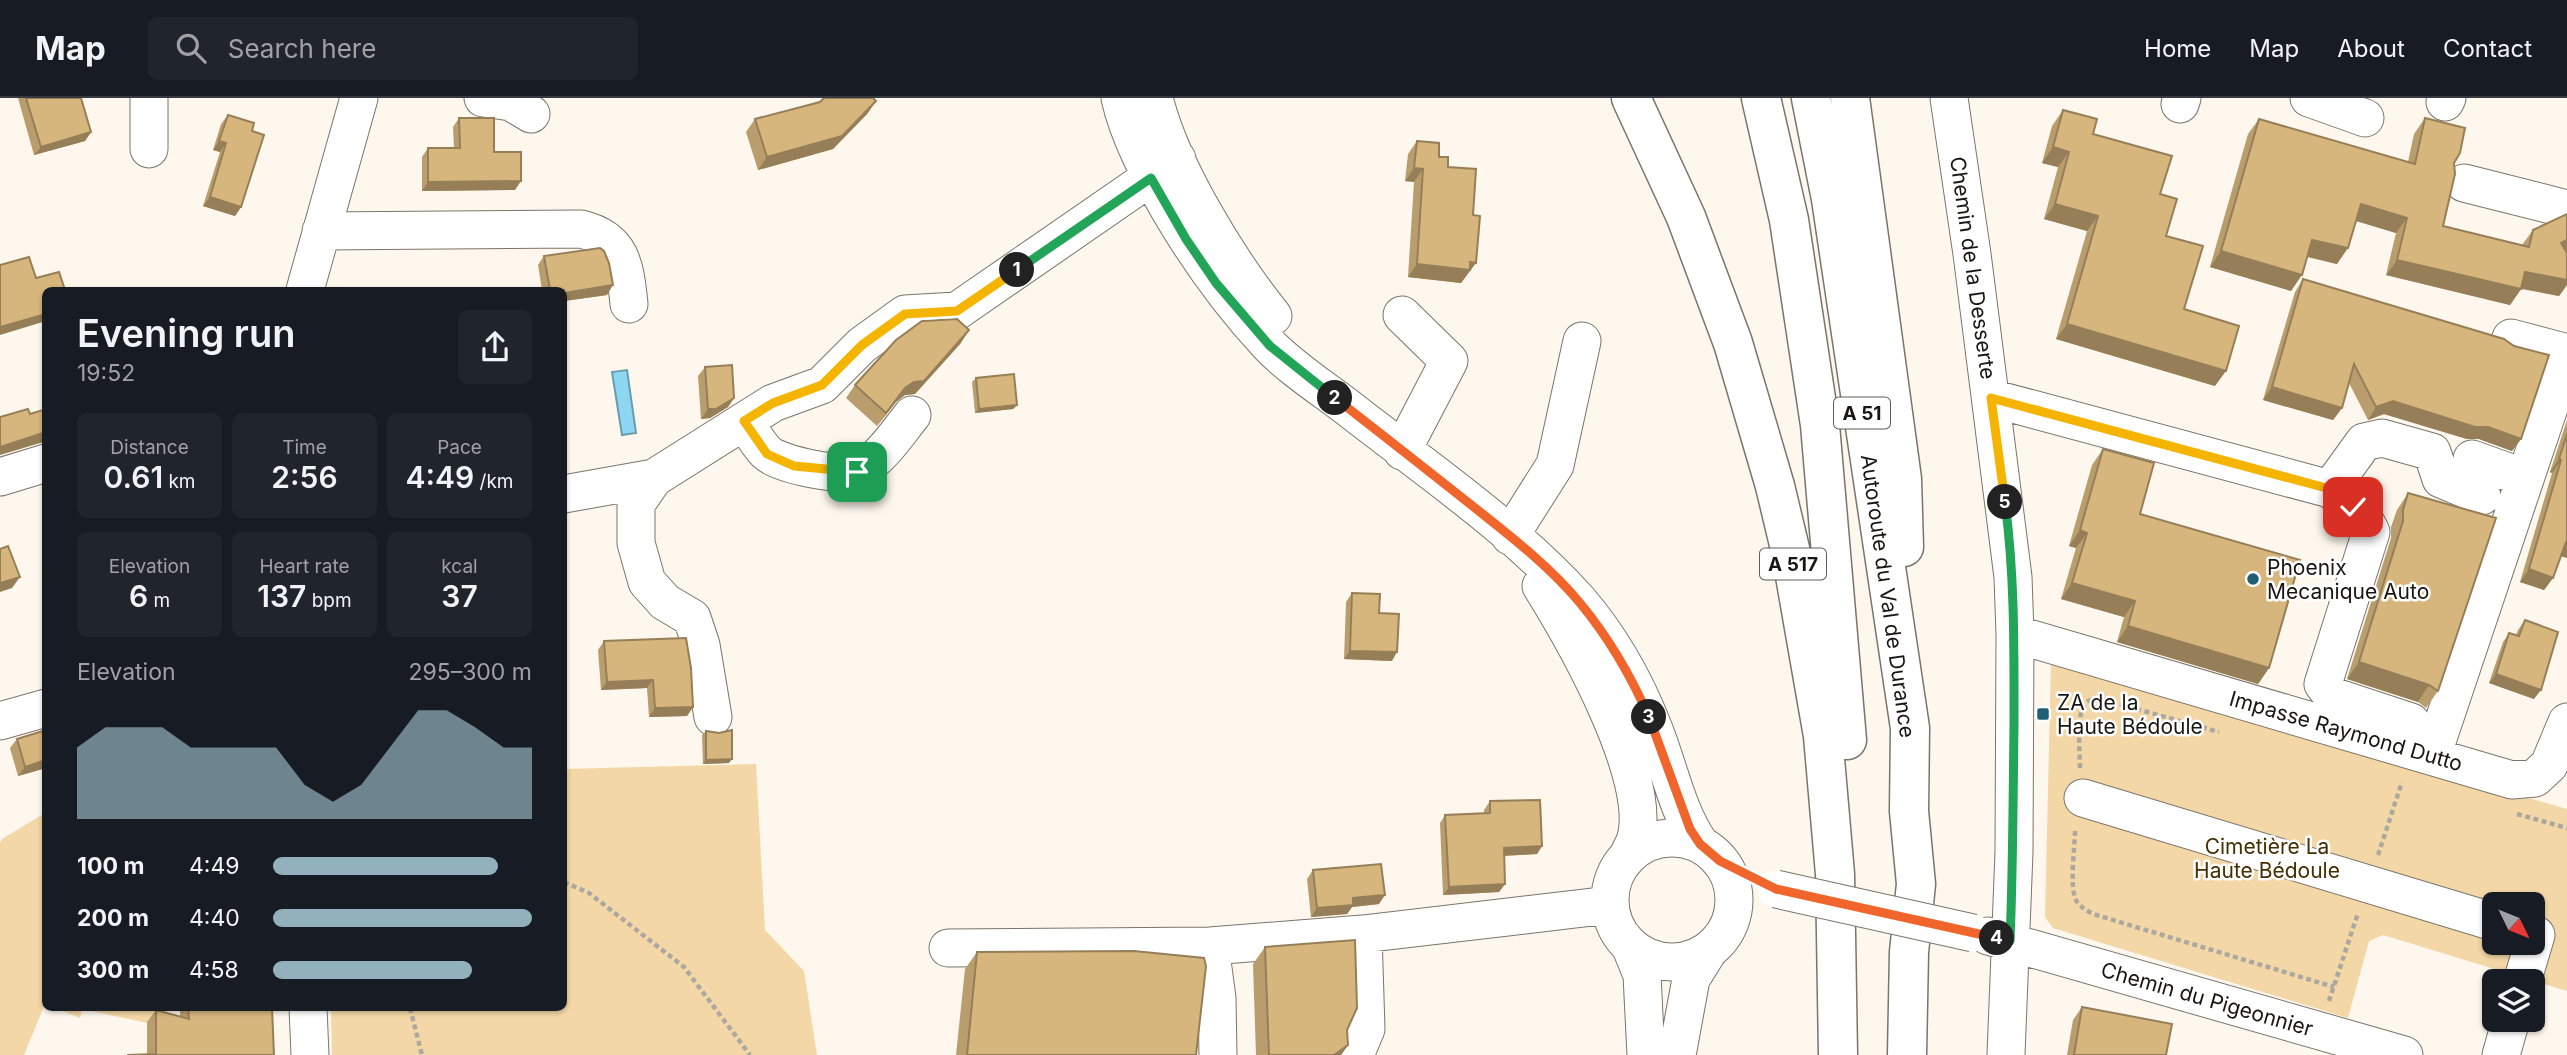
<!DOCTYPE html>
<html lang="en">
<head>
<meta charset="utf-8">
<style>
  body { margin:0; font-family:Inter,sans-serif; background:#20242c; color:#f1f3f6; height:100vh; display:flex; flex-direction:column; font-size:26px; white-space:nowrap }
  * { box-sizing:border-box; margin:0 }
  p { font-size:23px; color:#9ea1a6 }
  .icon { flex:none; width:38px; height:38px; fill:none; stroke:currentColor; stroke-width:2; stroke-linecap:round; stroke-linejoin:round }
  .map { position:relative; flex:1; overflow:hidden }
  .side { position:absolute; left:42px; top:189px; width:525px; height:724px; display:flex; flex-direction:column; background:#171b24; border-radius:10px; box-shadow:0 2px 5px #0004 }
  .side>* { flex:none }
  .needle { width:46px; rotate:133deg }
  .buttons { position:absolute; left:2482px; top:794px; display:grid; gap:14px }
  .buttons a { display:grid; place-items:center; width:63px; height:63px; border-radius:10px; background:#171b24; box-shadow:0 2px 5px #0004; font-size:35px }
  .pin { position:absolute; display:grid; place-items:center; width:60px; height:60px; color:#fff; margin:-30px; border-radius:14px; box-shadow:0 4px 10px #0006 }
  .km { position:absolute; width:35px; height:35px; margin:-18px; border-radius:50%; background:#222; color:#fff; font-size:19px; line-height:35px; text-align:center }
  .round { display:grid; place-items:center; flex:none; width:74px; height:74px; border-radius:10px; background:#20242c }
  .overview { display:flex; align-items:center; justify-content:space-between; height:119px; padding:0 35px }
  h1 { font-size:38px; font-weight:600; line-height:52px }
  .figures { display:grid; grid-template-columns:repeat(3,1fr); gap:10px; height:119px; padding:7px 35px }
  .figures div { display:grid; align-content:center; border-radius:10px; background:#20242c; text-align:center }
  .figures b { font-size:30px; font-weight:600 }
  .figures small { font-size:19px; font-weight:400 }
  .figures p { font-size:19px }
  .chart { height:196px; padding:14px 35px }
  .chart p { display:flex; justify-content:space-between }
  .chart svg { width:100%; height:126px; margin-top:7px; fill:#93b1bc; opacity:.7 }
  ul { padding:0 35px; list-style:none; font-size:23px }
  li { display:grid; grid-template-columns:112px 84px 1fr; align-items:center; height:52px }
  li i { height:18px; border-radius:9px; background:#93b1bc }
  header { display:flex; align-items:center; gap:42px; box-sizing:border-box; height:98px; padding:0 35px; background:#171b24; border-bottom:2px solid #363941 }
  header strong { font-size:33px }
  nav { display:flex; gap:38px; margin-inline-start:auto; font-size:24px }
  .search { width:490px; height:63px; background:#20242c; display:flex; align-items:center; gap:18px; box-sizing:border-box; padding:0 24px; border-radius:10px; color:#9ea1a6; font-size:26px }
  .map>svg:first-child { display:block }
</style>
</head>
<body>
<header>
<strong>Map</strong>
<div class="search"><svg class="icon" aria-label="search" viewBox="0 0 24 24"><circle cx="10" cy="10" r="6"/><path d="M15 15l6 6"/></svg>Search here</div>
<nav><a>Home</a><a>Map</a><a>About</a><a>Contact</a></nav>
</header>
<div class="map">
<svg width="2567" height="957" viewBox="0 0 2567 957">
  <rect width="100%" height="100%" fill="#fdf7ed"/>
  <path fill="#f4d7a7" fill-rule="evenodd" d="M 2051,563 L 2567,711 L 2567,893 L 2383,837 L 2369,843 L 2348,920 L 2053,830 L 2045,819 ZM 2494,807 L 2532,807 L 2532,845 L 2494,845 Z
    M 756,666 L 765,832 L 804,873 L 817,957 L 332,957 L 331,910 L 564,910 L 564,671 Z
    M 45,715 L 45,906 L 24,957 L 0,957 L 0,745 L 2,741 Z
    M 55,910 L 167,910 L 168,927 L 157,927 L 82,911 L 80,920 Z"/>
  <path fill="#8dd7f2" stroke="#6a9daf" stroke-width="2" d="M 627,272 L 636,335 L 622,337 L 612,274 Z"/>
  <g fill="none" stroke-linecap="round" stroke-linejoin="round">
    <defs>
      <path id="minor" d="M 483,0 L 511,4 L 531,16
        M 1120,0 C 1129,39 1149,76 1169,111 C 1197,159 1230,205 1269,247 C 1290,269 1322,290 1347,309 C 1425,370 1512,429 1578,502 C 1610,539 1635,583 1653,629 C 1669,668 1676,711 1700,746
        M 1154,0 C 1171,69 1228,162 1273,218
        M 1949,0 L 1972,156 L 2013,479 L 2015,536 L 2014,754 L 2006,957
        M 2309,0 L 2365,20
        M 2445,4 L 2447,0
        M 2180,6 L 2182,0
        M 149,51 L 149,0
        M 2464,85 L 2567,111
        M 321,133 L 581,131 C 623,141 625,169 629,206
        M 305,192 L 359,0
        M 1402,217 L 1449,263 L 1402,353
        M 1991,300 L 2330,391 L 2362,417 L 2371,434 L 2323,586 L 2332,598 L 2411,624
        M 744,323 C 751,333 758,346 766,354 C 779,367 844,380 860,372 C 882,359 896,337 912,317
        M 2472,361 L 2525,380
        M 0,379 L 46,365
        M 654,380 L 636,406 L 636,445 L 647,484 L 665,504 L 692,520 L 701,547 L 713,619
        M 2330,391 L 2364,344 L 2382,340 L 2432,354 L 2441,381 L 2482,398
        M 564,396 L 654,380 L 773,305 L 822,287 L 862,247 L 905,216 L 957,213 L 1177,61
        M 1510,438 L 1555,367 L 1582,243
        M 1541,488 C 1574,541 1655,682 1635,743 C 1633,748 1630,753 1628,758
        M 2015,536 L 2512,682 L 2535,680 L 2549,667 L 2567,624
        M 0,623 L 46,610
        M 2432,658 L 2565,262 L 2560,253 L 2511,240
        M 2083,700 L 2494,824
        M1610 802a62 62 0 1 1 124 0a62 62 0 1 1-124 0Z
        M 1988,838 L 2404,957
        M 1210,848 L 1217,900 L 1218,957
        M 948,850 L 1210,848 L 1363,836 L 1609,807
        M 1631,850 L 1642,877 L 1646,957
        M 2522,884 L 2536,837
        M 308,910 L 310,957
        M 1355,957 L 1366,931 L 1363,836
        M 1677,957 L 1691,881 L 1709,852
        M 2501,957 L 2511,922"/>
      <path id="highway" d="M 1631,0 L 1686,119 L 1733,245 L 1775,388 L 1791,455 L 1823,638 L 1835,776 L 1838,957
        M 1761,0 L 1789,122 L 1820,327 L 1847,642
        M 1811,0 L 1831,101 L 1910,630 L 1909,713 L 1916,786 L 1909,854 L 1907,957
        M 1850,0 L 1902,381 L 1904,449"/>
    </defs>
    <use href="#minor" stroke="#7a756c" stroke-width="39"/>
    <use href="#highway" stroke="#7a756c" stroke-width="41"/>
    <path stroke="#aca8a0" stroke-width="4.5" stroke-dasharray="5 3.5" stroke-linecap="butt" d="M 2080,670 C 2080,655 2076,617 2085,606 C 2089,601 2095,601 2101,601 L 2219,634
      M 2517,716 L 2567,730
      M 2075,733 C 2075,750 2069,787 2076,802 C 2080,809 2086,812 2093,816 L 2334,889
      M 2378,757 L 2402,684
      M 564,784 L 589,795 L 684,869 L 750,957
      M 2329,903 L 2358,815
      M 410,910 L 422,957"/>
    <use href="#minor" stroke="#fff" stroke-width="37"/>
    <use href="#highway" stroke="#fff" stroke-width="38"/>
    <defs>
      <path id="minor-bridge" d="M 1776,791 L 1973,835"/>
    </defs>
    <use href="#minor-bridge" stroke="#7a756c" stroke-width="39" stroke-linecap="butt"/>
    <use href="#minor-bridge" stroke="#fff" stroke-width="37"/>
  </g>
  <path fill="#b99d6c" d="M 18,0 L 81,0 L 91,34 L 85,43 L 34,57 Z
    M 876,3 L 867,16 L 833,51 L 758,72 L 746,34 L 755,21 Z
    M 2063,12 L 2093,36 L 2160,96 L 2166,138 L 2184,211 L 2215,288 L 2056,241 L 2087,133 L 2044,121 L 2058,69 L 2042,65 L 2052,28 Z
    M 228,17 L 252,33 L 241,109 L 235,118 L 203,108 L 220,54 L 213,52 L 221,26 Z
    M 459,20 L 494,54 L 515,92 L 422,93 L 422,59 L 428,50 L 454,50 L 453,29 Z
    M 2425,20 L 2454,65 L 2443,128 L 2522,147 L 2533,132 L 2567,116 L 2567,152 L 2566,153 L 2567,155 L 2567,187 L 2559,198 L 2521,191 L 2510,207 L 2386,177 L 2396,135 L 2356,123 L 2337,166 L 2307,159 L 2291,193 L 2210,169 L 2248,36 L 2259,21 L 2408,64 L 2414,36 Z
    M 1417,43 L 1439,59 L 1448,69 L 1467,178 L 1466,178 L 1461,185 L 1408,179 L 1414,84 L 1405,83 L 1408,56 Z
    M 544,158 L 607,197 L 564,203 L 564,192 L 542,192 L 538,167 Z
    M 2303,181 L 2521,341 L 2512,353 L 2479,341 L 2467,341 L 2384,316 L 2368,322 L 2349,285 L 2342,310 L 2333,322 L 2263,302 L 2295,194 Z
    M 969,232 L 960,246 L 915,296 L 905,297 L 896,304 L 877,328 L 846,300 L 855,287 Z
    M 705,269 L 734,300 L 728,309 L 710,320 L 701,321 L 698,278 Z
    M 976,280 L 1017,307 L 1013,311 L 975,315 L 972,284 Z
    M 2567,322 L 2567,460 L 2561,458 L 2553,480 L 2544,492 L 2520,484 L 2552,375 L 2550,374 Z
    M 2103,351 L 2140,416 L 2269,570 L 2258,586 L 2117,544 L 2124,519 L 2061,501 L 2076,450 L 2069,448 L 2092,367 Z
    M 2408,395 L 2438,593 L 2426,610 L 2418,604 L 2347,581 L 2391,440 L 2391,429 L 2397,412 Z
    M 1352,495 L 1379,515 L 1392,563 L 1344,561 L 1346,504 Z
    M 2525,522 L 2534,601 L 2489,585 L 2503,544 L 2509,535 L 2516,537 L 2518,532 Z
    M 604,543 L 693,609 L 687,618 L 649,619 L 647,590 L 601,592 L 598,552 Z
    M 706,633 L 729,665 L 703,666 L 702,637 Z
    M 17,641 L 46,670 L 18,678 L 10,650 Z
    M 1490,703 L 1542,748 L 1537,756 L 1504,758 L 1505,786 L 1499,794 L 1443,797 L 1440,725 L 1445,717 L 1484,715 L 1484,712 Z
    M 1313,772 L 1379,806 L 1352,809 L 1347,816 L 1311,819 L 1307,781 Z
    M 1265,849 L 1347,932 L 1348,947 L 1341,957 L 1256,957 L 1253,866 Z
    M 977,854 L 1196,957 L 956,957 L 965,871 Z
    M 2082,909 L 2166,957 L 2067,957 L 2073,922 Z
    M 180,910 L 272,910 L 274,957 L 147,956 L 147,924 L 156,912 L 180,918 Z"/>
  <path fill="#967f58" d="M 876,3 L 867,16 L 833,51 L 758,72 L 767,59 Z
    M 91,34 L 85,43 L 34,57 L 41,49 Z
    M 219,43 L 226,45 L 220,54 L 213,52 Z
    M 2053,49 L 2069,54 L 2058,69 L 2042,65 Z
    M 1414,70 L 1423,71 L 1414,84 L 1405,83 Z
    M 521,83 L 515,92 L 422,93 L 428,84 Z
    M 210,99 L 241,109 L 235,118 L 203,108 Z
    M 2055,106 L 2098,118 L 2087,133 L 2044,121 Z
    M 2361,106 L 2407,120 L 2396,135 L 2350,121 Z
    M 2312,142 L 2348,150 L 2337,166 L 2301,157 Z
    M 2567,142 L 2567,152 L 2550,161 L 2561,145 Z
    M 2221,153 L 2302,177 L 2291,193 L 2210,169 Z
    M 2397,162 L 2521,191 L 2510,207 L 2386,177 Z
    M 1476,165 L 1461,185 L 1408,179 L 1417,166 Z
    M 2525,174 L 2567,182 L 2567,187 L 2559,198 L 2514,189 Z
    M 613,187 L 607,197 L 564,203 L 564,195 Z
    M 46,216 L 46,223 L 0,237 L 0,229 Z
    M 2067,226 L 2226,273 L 2215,288 L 2056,241 Z
    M 969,232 L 960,246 L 915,296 L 905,297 L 896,304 L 877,328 L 905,290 Z
    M 2272,289 L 2342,310 L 2333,322 L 2263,302 Z
    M 734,300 L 728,309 L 710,320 L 701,321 L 708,311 Z
    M 2393,303 L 2488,329 L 2521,341 L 2512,353 L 2479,341 L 2467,341 L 2384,316 L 2368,322 L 2376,309 Z
    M 1017,307 L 1013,311 L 975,315 L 979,311 Z
    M 46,334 L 46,345 L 40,345 L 0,357 L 0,349 Z
    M 2559,361 L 2561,362 L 2552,375 L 2550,374 Z
    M 2080,432 L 2087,435 L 2076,450 L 2069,448 Z
    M 2566,444 L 2567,444 L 2567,460 L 2557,457 Z
    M 2529,471 L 2553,480 L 2544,492 L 2520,484 Z
    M 20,479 L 12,490 L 0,494 L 0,485 Z
    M 2072,485 L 2135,503 L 2124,519 L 2061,501 Z
    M 2128,528 L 2269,570 L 2258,586 L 2117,544 Z
    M 1350,553 L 1397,554 L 1392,563 L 1344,561 Z
    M 2359,564 L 2429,587 L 2418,604 L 2347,581 Z
    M 2496,576 L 2541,592 L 2534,601 L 2489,585 Z
    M 653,582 L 647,590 L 601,592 L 607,584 Z
    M 693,609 L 687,618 L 649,619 L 655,610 Z
    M 732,661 L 729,665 L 703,666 L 706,662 Z
    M 46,662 L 46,670 L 18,678 L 25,669 Z
    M 1542,748 L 1537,756 L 1498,758 L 1504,750 Z
    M 1505,786 L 1499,794 L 1443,797 L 1449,789 Z
    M 1385,797 L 1379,806 L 1352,809 L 1347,816 L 1311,819 L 1317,810 L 1353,800 Z
    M 1348,947 L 1341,957 L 1334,957 Z"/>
  <path fill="#d7b67e" stroke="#967f58" stroke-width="2" d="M 26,0 L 81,0 L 91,34 L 41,49 Z
    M 824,0 L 873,0 L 876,3 L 842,38 L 767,59 L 755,21 L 820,4 Z
    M 2063,12 L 2097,21 L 2093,36 L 2172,58 L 2160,96 L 2177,101 L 2166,138 L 2203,148 L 2184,211 L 2239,228 L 2226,273 L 2067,226 L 2098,118 L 2055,106 L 2069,54 L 2053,49 Z
    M 228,17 L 254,25 L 252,33 L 264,37 L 241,109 L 210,99 L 226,45 L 219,43 Z
    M 459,20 L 494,20 L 494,54 L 521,54 L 521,83 L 428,84 L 428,50 L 460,50 Z
    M 2425,20 L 2465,30 L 2460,55 L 2454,65 L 2455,76 L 2443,128 L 2529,149 L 2533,132 L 2567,116 L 2567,142 L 2561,145 L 2567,155 L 2567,182 L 2525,174 L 2521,191 L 2397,162 L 2407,120 L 2361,106 L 2348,150 L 2312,142 L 2302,177 L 2221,153 L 2259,21 L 2415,66 Z
    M 1417,43 L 1439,45 L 1439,59 L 1448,59 L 1448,69 L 1476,71 L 1473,117 L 1480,118 L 1476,165 L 1470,164 L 1470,172 L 1417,166 L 1423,71 L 1414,70 Z
    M 600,150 L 604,153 L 609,165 L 613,187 L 564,195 L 564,192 L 550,192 L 544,158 Z
    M 29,159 L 36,180 L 59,174 L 65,192 L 46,192 L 46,216 L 0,229 L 0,167 Z
    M 2303,181 L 2504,241 L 2514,248 L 2549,257 L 2521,341 L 2488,329 L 2475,329 L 2393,303 L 2376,309 L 2354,266 L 2342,310 L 2272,289 Z
    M 957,221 L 969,232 L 924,283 L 914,284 L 905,290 L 886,315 L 855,287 L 896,242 L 922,223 Z
    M 732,267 L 734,300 L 716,311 L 708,311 L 705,269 Z
    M 1014,276 L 1017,307 L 979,311 L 976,280 Z
    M 28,311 L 30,316 L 46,311 L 46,334 L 0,349 L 0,319 Z
    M 2567,336 L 2567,444 L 2566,444 L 2553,480 L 2529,471 L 2561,362 L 2559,361 Z
    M 2103,351 L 2154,365 L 2140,416 L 2300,462 L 2269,570 L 2128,528 L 2135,503 L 2072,485 L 2087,435 L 2080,432 Z
    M 2408,395 L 2496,420 L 2438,593 L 2429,587 L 2359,564 L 2403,423 L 2403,412 Z
    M 8,448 L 20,479 L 0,485 L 0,451 Z
    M 1352,495 L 1380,496 L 1379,515 L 1399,516 L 1397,554 L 1350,553 Z
    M 2525,522 L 2558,534 L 2541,592 L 2496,576 L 2509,535 L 2519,538 Z
    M 686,540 L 691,570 L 693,609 L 655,610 L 653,582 L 607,584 L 604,543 Z
    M 46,632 L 46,662 L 25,669 L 17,641 Z
    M 732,632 L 732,661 L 706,662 L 706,633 L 719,635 Z
    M 1540,702 L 1542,748 L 1504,750 L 1505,786 L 1449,789 L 1445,717 L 1490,715 L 1490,703 Z
    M 1381,766 L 1385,797 L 1353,800 L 1353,807 L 1317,810 L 1313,772 Z
    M 1355,842 L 1357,910 L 1347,932 L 1348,947 L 1334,957 L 1269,957 L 1265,849 Z
    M 1134,853 L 1204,860 L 1206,868 L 1196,957 L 967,957 L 977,854 Z
    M 2082,909 L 2172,926 L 2166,957 L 2074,957 Z
    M 188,910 L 272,910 L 274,957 L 127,957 L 156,956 L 156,912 L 189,921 Z"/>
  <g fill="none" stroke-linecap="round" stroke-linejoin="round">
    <defs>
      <path id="split-1" d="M 857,374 L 794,368 L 767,356 L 744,323 L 773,305 L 822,287 L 862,247 L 905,216 L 957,213 L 1017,172"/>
      <path id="split-2" d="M 1017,172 L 1151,80 L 1186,141 L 1216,185 L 1270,248 L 1335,300"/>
      <path id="split-3" d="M 1335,300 C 1379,334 1422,368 1465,402 C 1505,434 1548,466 1580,505 C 1609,540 1631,578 1649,619"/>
      <path id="split-4" d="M 1649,619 L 1690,731 L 1700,746 L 1720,763 L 1776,791 L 1997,840"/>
      <path id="split-5" d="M 1997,840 L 2010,843 C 2013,771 2013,700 2014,628 C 2014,553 2015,479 2005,404"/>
      <path id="split-6" d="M 2005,404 L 1991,300 L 2330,391 L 2353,409"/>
    </defs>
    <use href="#split-1" stroke="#fff" stroke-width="14"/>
    <use href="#split-2" stroke="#fff" stroke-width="14"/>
    <use href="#split-3" stroke="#fff" stroke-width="14"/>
    <use href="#split-4" stroke="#fff" stroke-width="14"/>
    <use href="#split-5" stroke="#fff" stroke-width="14"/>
    <use href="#split-6" stroke="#fff" stroke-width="14"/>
    <use href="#split-1" stroke="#f5b400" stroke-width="9"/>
    <use href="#split-2" stroke="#22a559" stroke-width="9"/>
    <use href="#split-3" stroke="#f0652b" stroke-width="9"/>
    <use href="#split-4" stroke="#f0652b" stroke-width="9"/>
    <use href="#split-5" stroke="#22a559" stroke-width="9"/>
    <use href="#split-6" stroke="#f5b400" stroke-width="9"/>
  </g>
  <g fill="#206075" stroke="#fff" stroke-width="2.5">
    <circle cx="2253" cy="481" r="7"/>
    <rect x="2036" y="609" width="14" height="14" rx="3.5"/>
  </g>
  <g text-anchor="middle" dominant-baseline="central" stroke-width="5" stroke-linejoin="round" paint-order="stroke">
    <g fill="#fff" stroke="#5d5c59" stroke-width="2">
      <rect x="1834" y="299.5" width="56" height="31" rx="5"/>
      <rect x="1760" y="450.5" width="66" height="31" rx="5"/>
    </g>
    <g font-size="19" font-weight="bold" fill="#181612">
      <text x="1862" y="315">A 51</text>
      <text x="1793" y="466">A 517</text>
    </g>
    <g font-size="21" fill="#181612" stroke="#fff">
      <text transform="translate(1973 170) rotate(82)">Chemin de la Desserte</text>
      <text transform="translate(1888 498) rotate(82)">Autoroute du Val de Durance</text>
      <text transform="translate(2346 633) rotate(16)">Impasse Raymond Dutto</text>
      <text transform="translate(2207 901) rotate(16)">Chemin du Pigeonnier</text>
    </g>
    <g font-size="21" fill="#181612" stroke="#fff" text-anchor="start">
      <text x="2267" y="469">Phoenix<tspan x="2267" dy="24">Mecanique Auto</tspan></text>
      <text x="2057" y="604">ZA de la<tspan x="2057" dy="24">Haute Bédoule</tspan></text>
    </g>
    <g font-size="21" fill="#452e00" stroke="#fff">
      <text x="2267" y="748">Cimetière La<tspan x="2267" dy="24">Haute Bédoule</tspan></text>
    </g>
  </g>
</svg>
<div class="buttons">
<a><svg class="needle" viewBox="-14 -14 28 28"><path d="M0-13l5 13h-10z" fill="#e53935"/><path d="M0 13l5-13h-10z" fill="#9ea1a6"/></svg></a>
<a><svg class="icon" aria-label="layers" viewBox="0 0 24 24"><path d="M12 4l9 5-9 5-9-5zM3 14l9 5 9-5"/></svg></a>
</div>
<div class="pin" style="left:857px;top:374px;background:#1e9e55"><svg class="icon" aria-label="arrive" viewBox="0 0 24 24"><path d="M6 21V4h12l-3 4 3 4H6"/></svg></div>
<div class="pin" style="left:2353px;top:409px;background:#d93025"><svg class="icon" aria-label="check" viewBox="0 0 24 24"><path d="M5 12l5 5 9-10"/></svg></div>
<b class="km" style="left:1017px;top:172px">1</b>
<b class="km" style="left:1335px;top:300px">2</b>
<b class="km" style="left:1649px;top:619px">3</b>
<b class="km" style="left:1997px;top:840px">4</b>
<b class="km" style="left:2005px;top:404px">5</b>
<section class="side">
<div class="overview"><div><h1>Evening run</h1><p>19:52</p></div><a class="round"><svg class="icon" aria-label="share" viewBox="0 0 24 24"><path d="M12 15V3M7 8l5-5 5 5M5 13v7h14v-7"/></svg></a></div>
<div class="figures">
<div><p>Distance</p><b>0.61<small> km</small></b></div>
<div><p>Time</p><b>2:56</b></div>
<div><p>Pace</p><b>4:49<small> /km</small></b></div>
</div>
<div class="figures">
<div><p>Elevation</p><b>6<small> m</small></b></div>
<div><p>Heart rate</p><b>137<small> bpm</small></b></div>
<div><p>kcal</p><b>37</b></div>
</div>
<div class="chart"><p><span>Elevation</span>295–300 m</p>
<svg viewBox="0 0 160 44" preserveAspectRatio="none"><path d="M0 44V19L10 12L20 12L30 12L40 19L50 19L60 19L70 19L80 32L90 38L100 32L110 19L120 6L130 6L140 12L150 19L160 19V44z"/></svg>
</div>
<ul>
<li><b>100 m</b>4:49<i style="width:87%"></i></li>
<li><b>200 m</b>4:40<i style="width:100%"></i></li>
<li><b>300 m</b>4:58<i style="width:77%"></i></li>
</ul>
</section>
</div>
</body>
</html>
